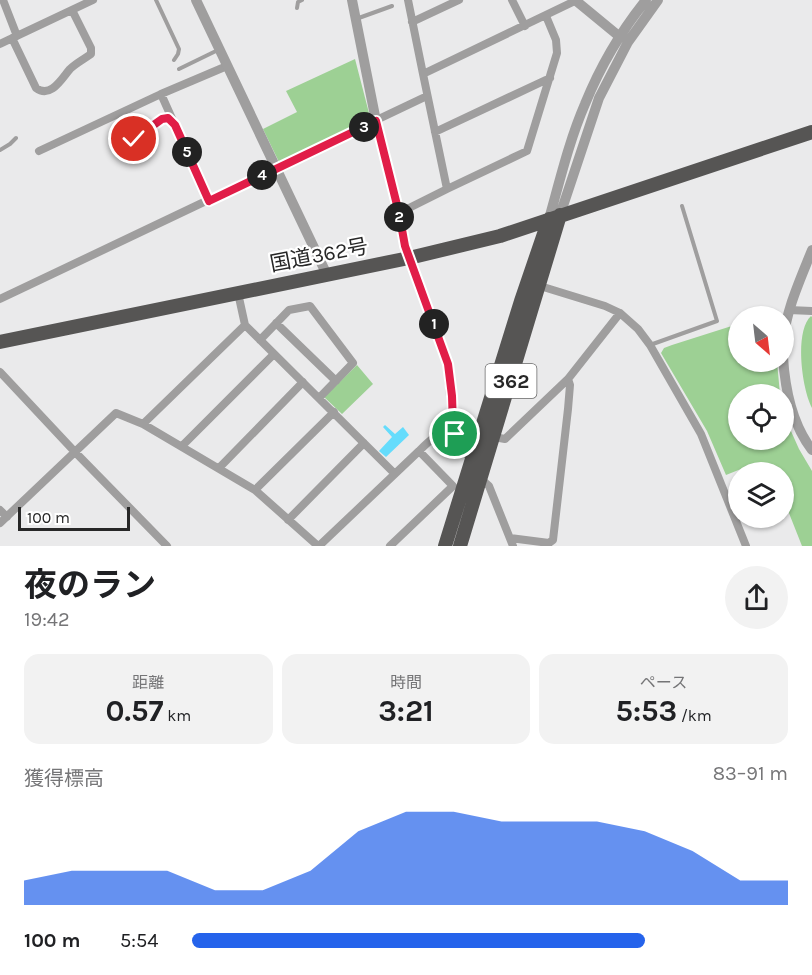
<!DOCTYPE html>
<html lang="ja">
<head>
<meta charset="utf-8">
<style>
  body { margin:0; font-family:Karla,"Noto Sans JP",sans-serif; background:#f2f2f2; color:#202124; height:100vh; display:flex; flex-direction:column; font-size:22px; white-space:nowrap }
  * { box-sizing:border-box; margin:0 }
  p { font-size:20px; color:#757577 }
  .icon { flex:none; width:33px; height:33px; fill:none; stroke:currentColor; stroke-width:2; stroke-linecap:round; stroke-linejoin:round }
  .map { position:relative; height:546px; overflow:hidden }
  .drawer { display:flex; flex-direction:column; background:#fff; flex:1 }
  .drawer>* { flex:none }
  .needle { width:39px; rotate:152deg }
  .tools { position:absolute; left:728px; top:306px; display:grid; gap:12px }
  .tools a { display:grid; place-items:center; width:66px; height:66px; border-radius:50%; background:#fff; box-shadow:0 2px 4px #0004; font-size:30px }
  .scale { position:absolute; left:18px; bottom:15px; width:112px; box-sizing:border-box; padding-left:6px; border:3px solid #272727; border-top:0; font-size:16px; line-height:21px; white-space:nowrap; color:#272727; -webkit-text-stroke:4px #fff; paint-order:stroke }
  .pin { position:absolute; display:grid; place-items:center; width:51px; height:51px; color:#fff; margin:-26px; border:3px solid #fff; border-radius:50%; box-shadow:0 2px 6px #0007 }
  .km { position:absolute; width:30px; height:30px; margin:-15px; border-radius:50%; background:#222; color:#fff; font-size:16px; line-height:30px; text-align:center }
  .round { display:grid; place-items:center; flex:none; width:63px; height:63px; border-radius:32px; background:#f2f2f2 }
  .head { display:flex; align-items:center; justify-content:space-between; height:102px; padding:0 24px }
  h1 { font-size:33px; font-weight:700; line-height:45px }
  .metrics { display:grid; grid-template-columns:repeat(3,1fr); gap:9px; height:102px; padding:6px 24px }
  .metrics div { display:grid; align-content:center; border-radius:15px; background:#f2f2f2; text-align:center }
  .metrics b { font-size:30px; font-weight:700 }
  .metrics small { font-size:16px; font-weight:400 }
  .metrics p { font-size:16px }
  .chart { height:168px; padding:12px 24px }
  .chart p { display:flex; justify-content:space-between }
  .chart svg { width:100%; height:108px; margin-top:6px; fill:#2563eb; opacity:.7 }
  ul { padding:0 24px; list-style:none; font-size:20px }
  li { display:grid; grid-template-columns:96px 72px 1fr; align-items:center; height:45px }
  li i { height:15px; border-radius:8px; background:#2563eb }
  .map>svg:first-child { display:block }
</style>
</head>
<body>
<div class="map">
<svg width="812" height="546" viewBox="0 0 812 546">
  <rect width="100%" height="100%" fill="#eaeaeb"/>
  <path fill="#9dd094" d="M 355,59 L 370,117 L 368,121 L 282,162 L 279,162 L 263,129 L 297,112 L 286,91 Z
    M 811,316 L 812,317 L 812,408 C 802,389 794,332 811,316 Z
    M 738,324 L 738,362 L 777,362 L 780,394 L 738,394 L 738,440 L 783,440 L 783,407 L 786,420 L 799,449 L 812,471 L 812,546 L 802,546 L 783,498 L 783,472 L 770,472 L 761,464 L 756,463 L 726,475 L 707,431 L 661,353 L 664,348 L 672,345 Z
    M 357,365 L 373,384 L 342,414 L 324,397 Z"/>
  <path fill="#65dcfc" d="M 385,425 L 395,434 L 403,427 L 409,435 L 386,457 L 379,451 L 392,437 L 383,427 Z"/>
  <g fill="none" stroke-linecap="round" stroke-linejoin="round">
    <path stroke="#9f9e9e" stroke-width="4" d="M 156,0 L 179,49 L 178,54 L 174,60
      M 297,8 L 298,2 L 302,0
      M 356,19 L 392,6
      M 179,69 L 218,50
      M 125,147 L 162,119 L 166,118 L 170,120
      M 0,150 L 10,144 L 16,138
      M 650,345 L 717,321 L 682,206"/>
    <path stroke="#9f9e9e" stroke-width="8" d="M 3,0 L 17,36
      M 408,0 L 423,74
      M 512,0 L 525,26
      M 412,22 L 459,0
      M 12,38 L 36,88 C 51,99 62,78 70,69 C 76,63 84,59 91,54 L 91,48 L 72,10
      M 0,44 L 93,0
      M 161,94 L 209,201
      M 435,132 L 550,78
      M 39,151 L 161,94 L 227,66
      M 447,189 L 527,151 L 557,53 L 556,40 L 546,16
      M 399,213 L 447,189 L 423,74 L 575,1
      M 540,286 L 605,306 L 620,313 L 638,329 L 650,345 L 701,434 L 746,546
      M 238,293 L 245,325 L 395,474
      M 0,299 L 427,96
      M 789,310 L 812,311
      M 276,323 L 336,381
      M 260,340 L 289,310 L 310,306 L 353,363 L 319,398
      M 0,372 L 75,452 L 167,546
      M 143,424 L 245,325
      M 494,437 L 505,439 L 568,379 L 620,313
      M 182,446 L 274,354
      M 419,451 C 429,441 439,431 454,430
      M 219,468 L 303,382
      M 481,479 L 489,486 L 513,546
      M 255,490 L 334,412
      M 0,510 L 7,517
      M 288,520 L 364,443
      M 0,523 L 116,413 L 143,424 L 255,490 L 318,546
      M 510,538 L 549,543 L 553,540 L 568,409 L 570,385 L 568,379
      M 319,546 L 419,451 L 453,486 L 390,546"/>
    <path stroke="#9f9e9e" stroke-width="10" d="M 196,0 L 327,275
      M 352,0 L 376,121 L 399,213 L 405,246 L 448,364 L 451,396 L 453,426 L 455,434 L 458,442 L 472,459
      M 575,0 L 620,37
      M 560,215 L 599,98 L 628,42 L 658,0
      M 549,219 C 560,180 569,141 585,104 C 600,67 621,31 646,0
      M 783,342 C 786,310 800,280 812,250
      M 783,357 C 785,389 792,424 812,450"/>
    <path stroke="#565554" stroke-width="14" d="M 0,342 L 409,258 L 500,236 L 812,132
      M 445,546 L 521,301 L 549,219
      M 460,546 L 560,215"/>
  </g>
  <g fill="none" stroke-linecap="round" stroke-linejoin="round">
    <defs>
      <path id="route" d="M 134,139 L 162,119 L 168,118 L 175,125 L 209,201 L 376,121 L 399,213 L 405,246 L 448,364 L 452,396 L 453,426 L 455,434"/>
    </defs>
    <use href="#route" stroke="#fff" stroke-width="12"/>
    <use href="#route" stroke="#e11d48" stroke-width="8"/>
  </g>
  <g text-anchor="middle" dominant-baseline="central" stroke-width="4.5" stroke-linejoin="round" paint-order="stroke">
    <rect fill="#fff" stroke="#686868" stroke-width="1.5" x="485.5" y="364" width="51" height="34" rx="4.5"/>
    <g font-size="20" font-weight="bold" fill="#272727">
      <text x="511" y="381">362</text>
    </g>
    <g font-size="21" fill="#272727" stroke="#fff">
      <text transform="translate(319 255) rotate(-11)">国道362号</text>
    </g>
  </g>
</svg>
<div class="tools">
<a><svg class="needle" viewBox="-14 -14 28 28"><path d="M0-13l5 13h-10z" fill="#e53935"/><path d="M0 13l5-13h-10z" fill="#757577"/></svg></a>
<a><svg class="icon" aria-label="locate" viewBox="0 0 24 24"><circle cx="12" cy="12" r="6"/><path d="M12 2v4M12 18v4M2 12h4M18 12h4"/></svg></a>
<a><svg class="icon" aria-label="layers" viewBox="0 0 24 24"><path d="M12 4l9 5-9 5-9-5zM3 14l9 5 9-5"/></svg></a>
</div>
<div class="scale">100 m</div>
<div class="pin" style="left:455px;top:434px;background:#1e9e55"><svg class="icon" aria-label="arrive" viewBox="0 0 24 24"><path d="M6 21V4h12l-3 4 3 4H6"/></svg></div>
<div class="pin" style="left:134px;top:139px;background:#d93025"><svg class="icon" aria-label="check" viewBox="0 0 24 24"><path d="M5 12l5 5 9-10"/></svg></div>
<b class="km" style="left:434px;top:324px">1</b>
<b class="km" style="left:399px;top:217px">2</b>
<b class="km" style="left:364px;top:127px">3</b>
<b class="km" style="left:262px;top:175px">4</b>
<b class="km" style="left:187px;top:152px">5</b>
</div>
<section class="drawer">
<div class="head"><div><h1>夜のラン</h1><p>19:42</p></div><a class="round"><svg class="icon" aria-label="share" viewBox="0 0 24 24"><path d="M12 15V3M7 8l5-5 5 5M5 13v7h14v-7"/></svg></a></div>
<div class="metrics">
<div><p>距離</p><b>0.57<small> km</small></b></div>
<div><p>時間</p><b>3:21</b></div>
<div><p>ペース</p><b>5:53<small> /km</small></b></div>
</div>
<div class="chart"><p><span>獲得標高</span>83–91 m</p>
<svg viewBox="0 0 160 44" preserveAspectRatio="none"><path d="M0 44V34L10 30L20 30L30 30L40 38L50 38L60 30L70 14L80 6L90 6L100 10L110 10L120 10L130 14L140 22L150 34L160 34V44z"/></svg>
</div>
<ul>
<li><b>100 m</b>5:54<i style="width:76%"></i></li>
</ul>
</section>
</body>
</html>
